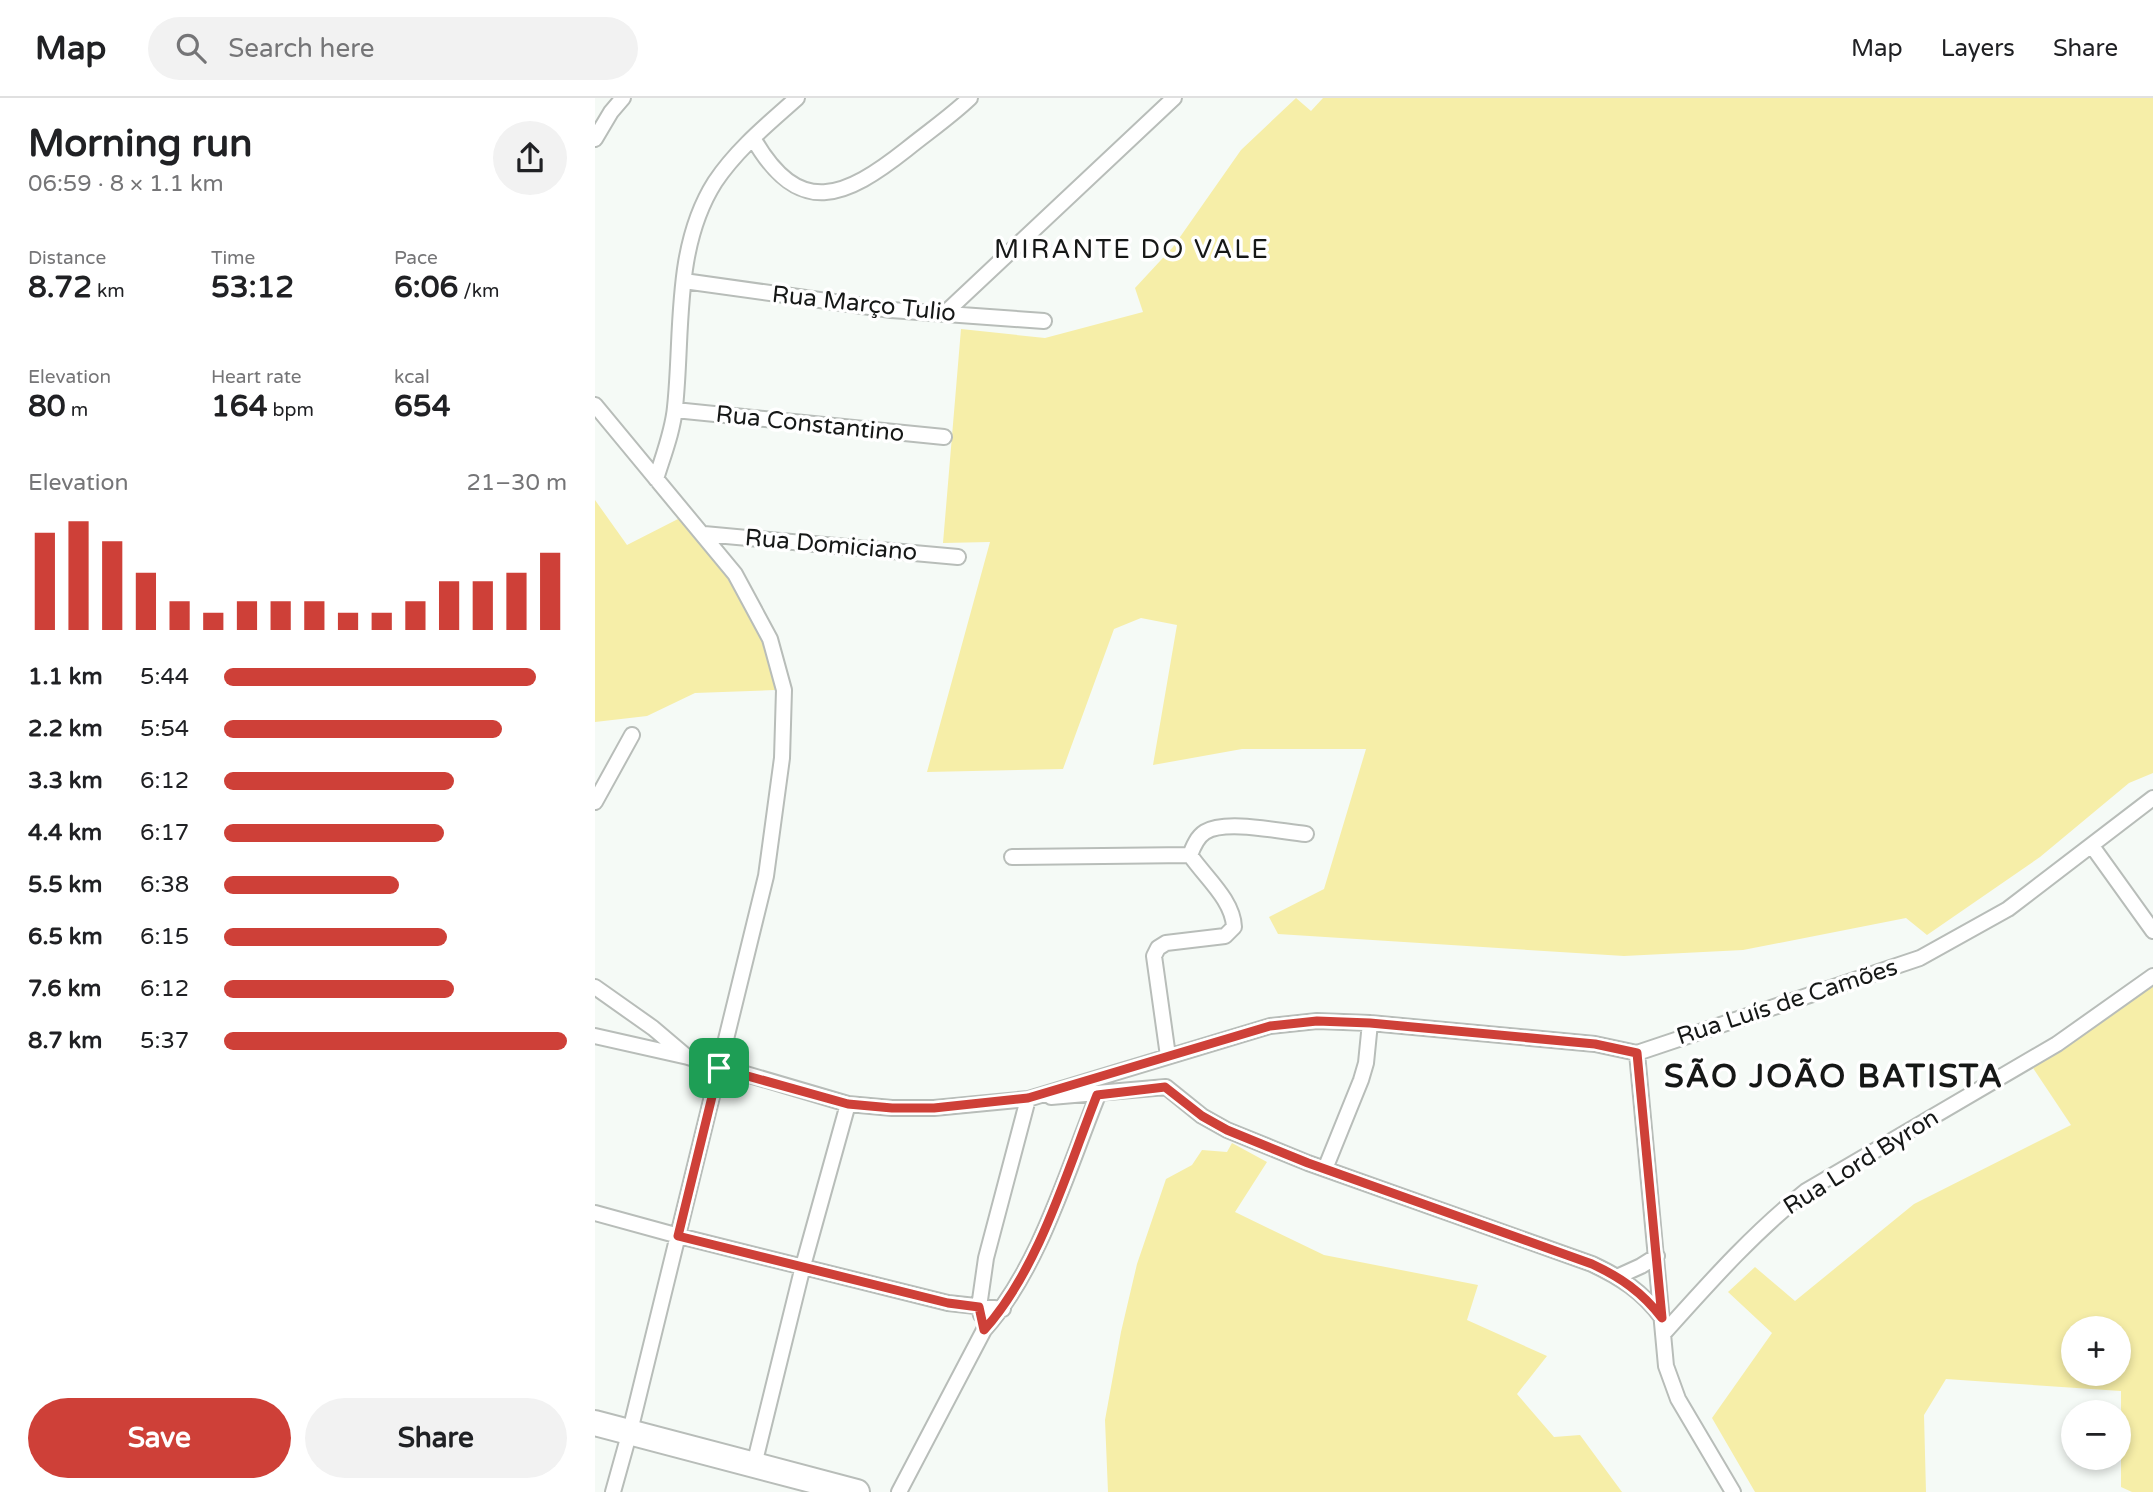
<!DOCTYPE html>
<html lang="en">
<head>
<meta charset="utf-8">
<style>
  body { margin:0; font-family:"Varela Round",sans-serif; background:#f2f2f2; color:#202124; height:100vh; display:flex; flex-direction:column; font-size:26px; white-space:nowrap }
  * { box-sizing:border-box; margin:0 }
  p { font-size:23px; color:#757577 }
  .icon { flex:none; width:38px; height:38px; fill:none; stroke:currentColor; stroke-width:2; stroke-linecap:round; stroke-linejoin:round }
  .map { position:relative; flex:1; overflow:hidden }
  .side { display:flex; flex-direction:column; background:#fff; width:595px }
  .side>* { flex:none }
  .tools { position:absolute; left:1466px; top:1218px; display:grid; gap:14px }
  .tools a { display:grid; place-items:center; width:70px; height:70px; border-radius:50%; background:#fff; box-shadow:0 4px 10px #0003; font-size:35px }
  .pin { position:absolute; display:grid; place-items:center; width:60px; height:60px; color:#fff; margin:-30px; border-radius:14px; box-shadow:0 4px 10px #0006 }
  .round { display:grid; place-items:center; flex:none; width:74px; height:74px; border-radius:37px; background:#f2f2f2 }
  .headline { display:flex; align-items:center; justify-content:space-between; height:119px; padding:0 28px }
  h1 { font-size:38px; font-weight:700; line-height:52px }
  .metrics { display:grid; grid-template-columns:repeat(3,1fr); gap:10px; height:119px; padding:7px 28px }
  .metrics div { display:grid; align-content:center }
  .metrics b { font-size:30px; font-weight:700 }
  .metrics small { font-size:19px; font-weight:400 }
  .metrics p { font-size:19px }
  .chart { height:196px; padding:14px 28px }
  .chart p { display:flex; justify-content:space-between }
  .chart svg { width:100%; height:126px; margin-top:7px; stroke:#ce4038; stroke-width:6 }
  .primary-button { display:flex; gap:14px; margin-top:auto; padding:14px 28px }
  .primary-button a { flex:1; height:80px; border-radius:42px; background:#ce4038; color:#fff; font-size:28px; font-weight:700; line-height:80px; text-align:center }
  .primary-button a+a { background:#f2f2f2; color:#202124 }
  ul { padding:0 28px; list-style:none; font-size:23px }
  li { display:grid; grid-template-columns:112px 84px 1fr; align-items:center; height:52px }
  li i { height:18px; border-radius:9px; background:#ce4038 }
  header { display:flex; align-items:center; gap:42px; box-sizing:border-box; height:98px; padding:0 35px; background:#fff; border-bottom:2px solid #e0e0e0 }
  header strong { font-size:33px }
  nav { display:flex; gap:38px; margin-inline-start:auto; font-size:24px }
  .search { width:490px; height:63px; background:#f2f2f2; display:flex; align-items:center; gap:18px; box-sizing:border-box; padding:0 24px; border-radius:38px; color:#757577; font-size:26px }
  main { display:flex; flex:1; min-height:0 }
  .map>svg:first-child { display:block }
</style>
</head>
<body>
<header>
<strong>Map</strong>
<div class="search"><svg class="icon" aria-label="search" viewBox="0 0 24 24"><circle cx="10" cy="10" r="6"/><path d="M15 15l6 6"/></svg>Search here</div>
<nav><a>Map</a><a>Layers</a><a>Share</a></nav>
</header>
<main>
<section class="side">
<div class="headline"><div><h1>Morning run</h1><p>06:59 · 8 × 1.1 km</p></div><a class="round"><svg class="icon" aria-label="share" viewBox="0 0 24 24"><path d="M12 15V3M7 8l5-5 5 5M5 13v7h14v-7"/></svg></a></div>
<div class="metrics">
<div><p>Distance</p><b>8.72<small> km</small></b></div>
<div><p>Time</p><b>53:12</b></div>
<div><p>Pace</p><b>6:06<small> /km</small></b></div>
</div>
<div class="metrics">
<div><p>Elevation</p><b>80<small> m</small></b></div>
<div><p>Heart rate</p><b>164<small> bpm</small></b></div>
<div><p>kcal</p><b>654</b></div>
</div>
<div class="chart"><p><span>Elevation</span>21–30 m</p>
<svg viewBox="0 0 160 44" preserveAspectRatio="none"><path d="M5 44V10M15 44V6M25 44V13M35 44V24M45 44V34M55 44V38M65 44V34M75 44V34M85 44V34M95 44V38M105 44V38M115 44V34M125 44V27M135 44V27M145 44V24M155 44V17"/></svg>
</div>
<ul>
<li><b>1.1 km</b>5:44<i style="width:91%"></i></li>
<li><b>2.2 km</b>5:54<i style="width:81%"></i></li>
<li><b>3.3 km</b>6:12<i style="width:67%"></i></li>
<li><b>4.4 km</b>6:17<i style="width:64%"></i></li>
<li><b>5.5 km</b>6:38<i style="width:51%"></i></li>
<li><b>6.5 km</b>6:15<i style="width:65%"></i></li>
<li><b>7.6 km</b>6:12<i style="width:67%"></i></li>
<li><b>8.7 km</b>5:37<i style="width:100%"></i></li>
</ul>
<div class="primary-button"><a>Save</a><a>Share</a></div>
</section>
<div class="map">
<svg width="1558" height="1394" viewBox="0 0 1558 1394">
  <rect width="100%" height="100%" fill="#f5faf6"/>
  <path fill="#f6eea8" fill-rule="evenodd" d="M 701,0 L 716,13 L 728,0 L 1558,0 L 1558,675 L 1534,685 L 1445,759 L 1332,837 L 1311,820 L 1148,852 L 1029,858 L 683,836 L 674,819 L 729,791 L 771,651 L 647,651 L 558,667 L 582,527 L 546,520 L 519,531 L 468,671 L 332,674 L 395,444 L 348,445 L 366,231 L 450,240 L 548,214 L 540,190 L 578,149 L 646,52 Z
    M 0,402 L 32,447 L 83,421 C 120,456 151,503 170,550 C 175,564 177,579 180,592 L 100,595 L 52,618 L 0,624 Z
    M 1558,888 L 1558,1394 L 1537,1394 L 1526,1389 L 1526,1293 L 1351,1281 L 1329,1317 L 1331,1394 L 1160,1394 L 1117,1320 L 1177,1235 L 1133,1194 L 1160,1169 L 1200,1203 L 1319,1106 L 1476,1027 L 1438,970 ZM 1479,1230 L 1524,1230 L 1524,1276 L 1479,1276 Z
    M 637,1045 L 672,1064 L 640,1114 L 729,1157 L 883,1187 L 872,1222 L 952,1258 L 922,1296 L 959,1339 L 985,1337 L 1027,1394 L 513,1394 L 510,1322 L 526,1234 L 542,1166 L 571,1081 L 597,1067 L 607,1052 L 632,1054 Z"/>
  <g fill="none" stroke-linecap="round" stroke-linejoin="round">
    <defs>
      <path id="street" d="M 158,40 C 204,121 250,100 312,51 C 333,34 355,19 375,0
        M 0,41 L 16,14 L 28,0
        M 89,183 L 296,212 L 449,223
        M 350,215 L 579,0
        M 0,307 L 140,476 L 175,541 L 189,592 L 187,660 L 171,778 L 35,1333 L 18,1394
        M 80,312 L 349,339
        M 61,381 C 68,358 78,333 80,309 C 88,235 78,150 120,84 C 142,51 173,26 202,0
        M 109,436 L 363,459
        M 0,704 L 37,637
        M 1497,748 L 1558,833
        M 417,759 L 595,757
        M 0,889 L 58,930 L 91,958
        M 0,938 L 93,959 L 253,1006 L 297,1010 L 339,1010 L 433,1001 L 675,928 L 722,923 L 775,925 L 1000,946 L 1042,955 L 1325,860 L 1413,811 L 1558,700
        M 1042,955 L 1071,1268 L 1083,1301 L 1138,1394
        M 573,958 L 559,858 L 563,850 L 571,845 L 630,838 L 639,829 C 638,802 610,779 595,757 C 598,749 602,739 610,734 C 631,721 687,734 711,736
        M 456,999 L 571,989 L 607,1018 L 632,1032 L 713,1065 L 997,1166 C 1025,1179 1048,1194 1067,1220
        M 730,1071 L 766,982 L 771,965 L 775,925
        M 0,1115 L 84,1138 L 353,1205 L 408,1211
        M 1024,1178 L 1046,1168 L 1062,1158
        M 386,1217 L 384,1209 L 391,1160 L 433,1001
        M 1069,1235 C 1114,1185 1158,1135 1211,1093 L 1462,946 L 1558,878
        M 159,1367 L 208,1168 L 253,1006
        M 304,1394 L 389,1232 C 444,1171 472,1073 503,997"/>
      <path id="highway" d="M 0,1325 L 262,1394"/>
    </defs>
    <use href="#street" stroke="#b8bdb9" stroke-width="18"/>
    <use href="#highway" stroke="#b8bdb9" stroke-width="28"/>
    <use href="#street" stroke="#fff" stroke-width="14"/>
    <use href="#highway" stroke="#fff" stroke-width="24"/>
  </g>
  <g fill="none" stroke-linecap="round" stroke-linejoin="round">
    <defs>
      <path id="route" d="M 722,923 L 775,925 L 1000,946 L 1042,955 L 1067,1220 C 1047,1194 1025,1179 997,1166 L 713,1065 L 632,1032 L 607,1018 L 570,989 L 502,997 C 472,1073 444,1171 389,1232 L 384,1209 L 353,1205 L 83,1138 L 124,970 L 253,1006 L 297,1010 L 339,1010 L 433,1000 L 675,928 Z"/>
    </defs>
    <use href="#route" stroke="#fff" stroke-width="14"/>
    <use href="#route" stroke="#ce4038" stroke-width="9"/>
  </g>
  <g text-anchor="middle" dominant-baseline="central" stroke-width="7" stroke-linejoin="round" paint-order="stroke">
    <g font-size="24" fill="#161817" stroke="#fff">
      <text transform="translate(269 206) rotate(6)">Rua Março Tulio</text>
      <text transform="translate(215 326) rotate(6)">Rua Constantino</text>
      <text transform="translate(236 447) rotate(5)">Rua Domiciano</text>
      <text transform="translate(1192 904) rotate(-18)">Rua Luís de Camões</text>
      <text transform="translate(1266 1064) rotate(-32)">Rua Lord Byron</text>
    </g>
    <g font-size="26" letter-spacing="2" fill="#161817" stroke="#fff">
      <text x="537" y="151">MIRANTE DO VALE</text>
    </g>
    <g font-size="32" font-weight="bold" letter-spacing="2" fill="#161817" stroke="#fff">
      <text x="1239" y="979">SÃO JOÃO BATISTA</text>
    </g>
  </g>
</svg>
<div class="tools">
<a>+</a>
<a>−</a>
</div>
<div class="pin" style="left:124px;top:970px;background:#1e9e55"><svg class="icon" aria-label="arrive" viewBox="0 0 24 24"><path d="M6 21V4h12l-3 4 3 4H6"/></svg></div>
</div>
</main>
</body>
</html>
